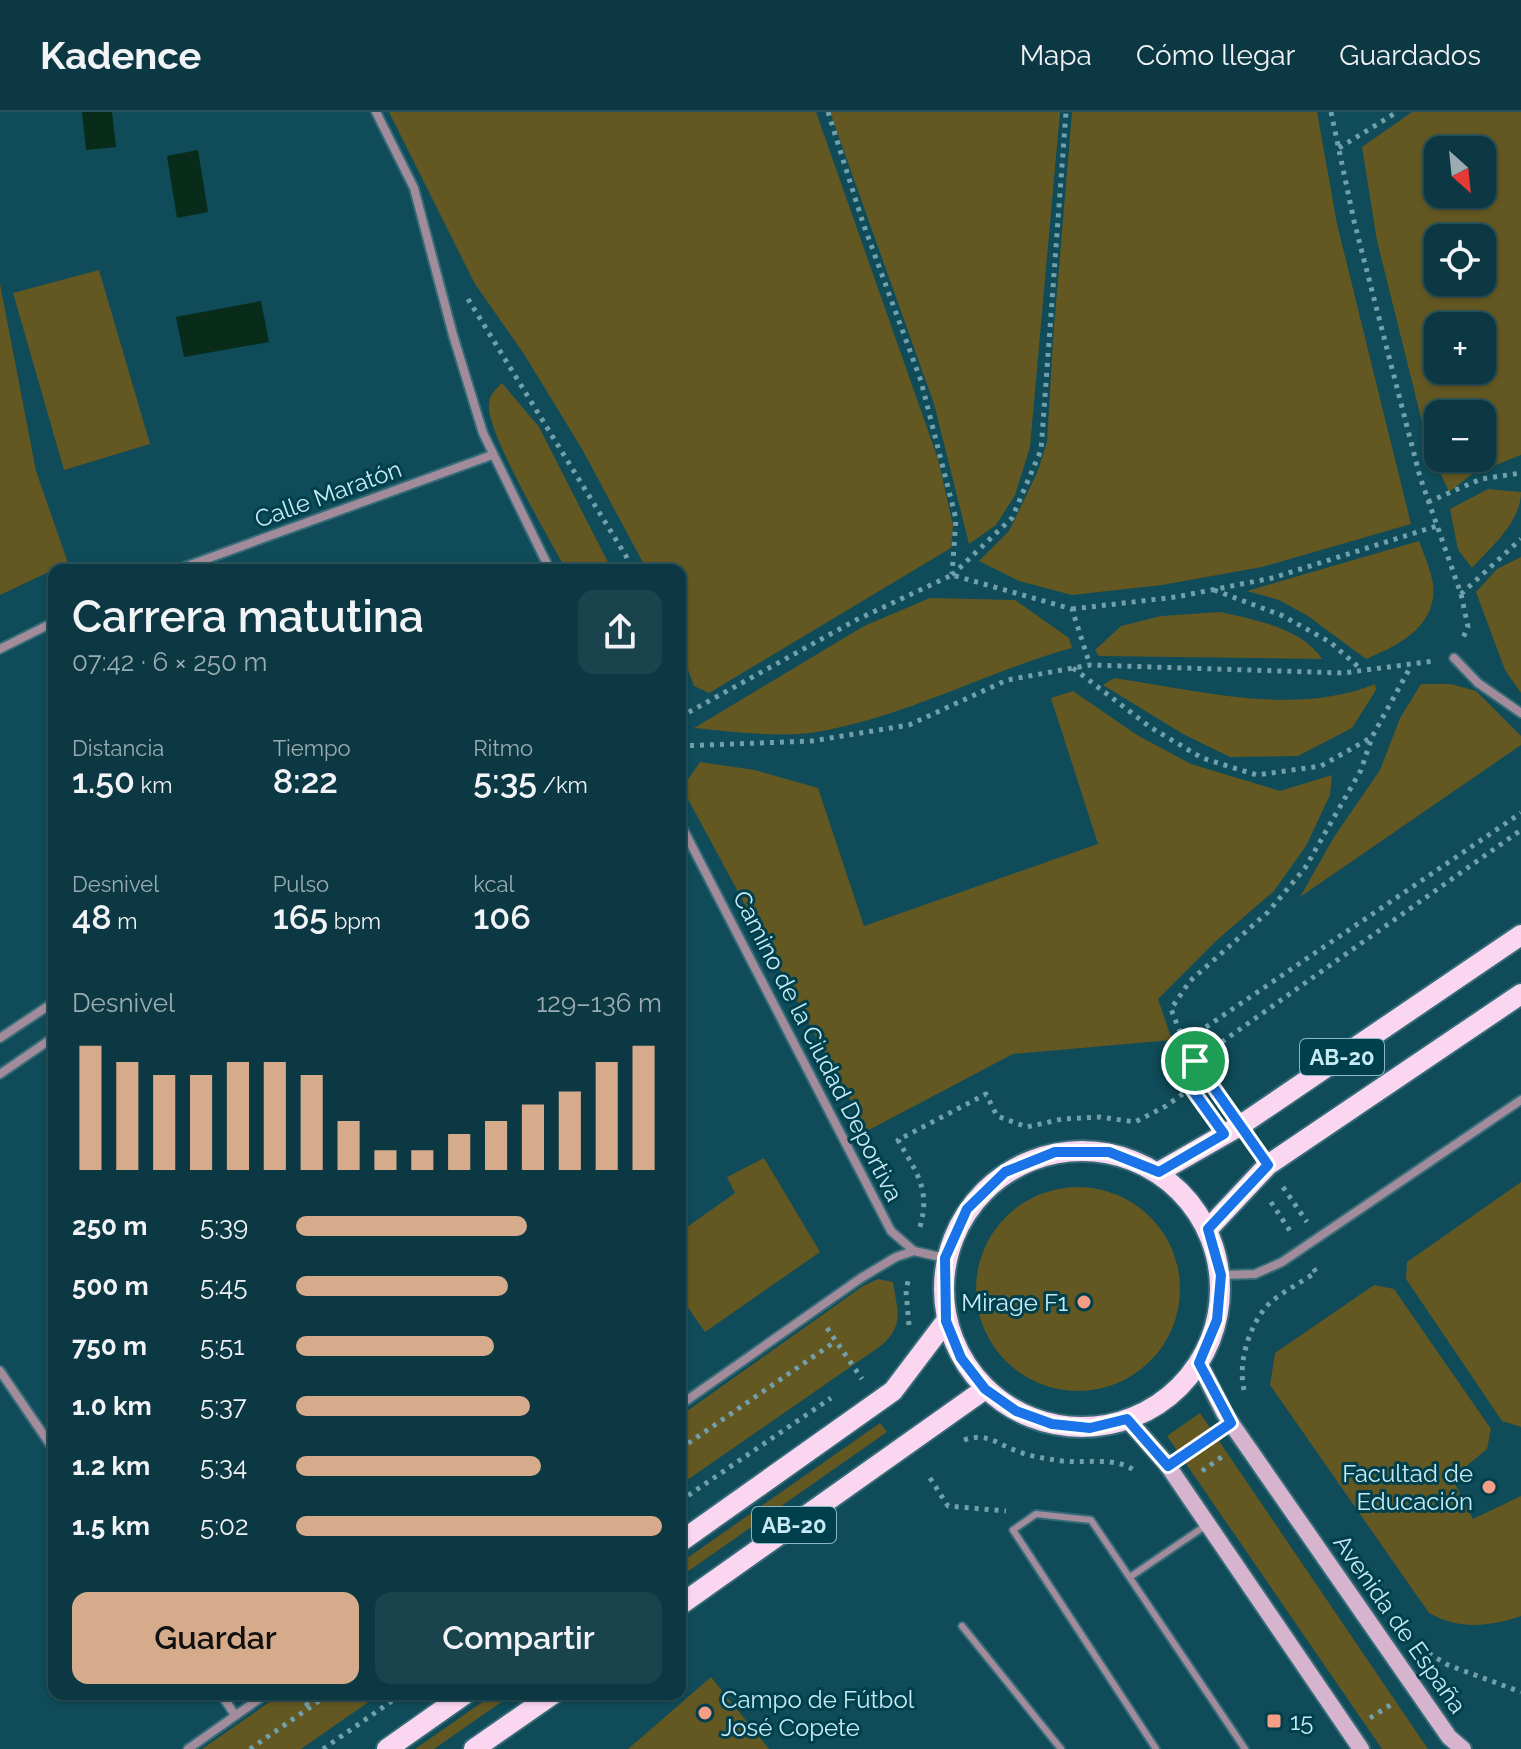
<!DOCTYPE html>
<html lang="es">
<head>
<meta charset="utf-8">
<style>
  body { margin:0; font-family:Raleway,sans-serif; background:#19434d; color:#f1f3f6; height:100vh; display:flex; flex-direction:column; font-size:30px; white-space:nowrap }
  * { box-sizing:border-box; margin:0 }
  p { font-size:26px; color:#9aacb2 }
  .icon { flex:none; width:44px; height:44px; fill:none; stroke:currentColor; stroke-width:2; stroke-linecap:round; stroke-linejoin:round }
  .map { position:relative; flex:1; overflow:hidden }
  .sheet { position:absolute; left:48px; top:452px; width:638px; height:1136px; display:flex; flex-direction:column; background:#0b3842; border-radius:16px; box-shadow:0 2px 6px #0004,0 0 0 2px #2b525b }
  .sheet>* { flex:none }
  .needle { width:52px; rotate:153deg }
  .fabs { position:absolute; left:1424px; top:24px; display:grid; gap:16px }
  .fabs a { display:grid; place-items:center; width:72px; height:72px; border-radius:16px; background:#0b3842; box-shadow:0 2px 6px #0004,0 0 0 2px #2b525b; font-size:40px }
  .pin { position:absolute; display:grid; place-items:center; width:68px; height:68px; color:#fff; margin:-34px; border:4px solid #fff; border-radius:50%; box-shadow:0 2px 8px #0007 }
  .round { display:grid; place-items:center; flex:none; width:84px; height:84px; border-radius:16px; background:#19434d }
  .summary { display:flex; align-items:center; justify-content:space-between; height:136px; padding:0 24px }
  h1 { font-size:44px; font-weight:600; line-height:60px }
  .figures { display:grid; grid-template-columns:repeat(3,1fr); gap:12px; height:136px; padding:8px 24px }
  .figures div { display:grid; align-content:center }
  .figures b { font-size:34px; font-weight:600 }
  .figures small { font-size:22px; font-weight:400 }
  .figures p { font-size:22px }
  .chart { height:224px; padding:16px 24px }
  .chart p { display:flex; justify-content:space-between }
  .chart svg { width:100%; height:144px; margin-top:8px; stroke:#d6ab8b; stroke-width:6 }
  .button { display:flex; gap:16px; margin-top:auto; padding:16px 24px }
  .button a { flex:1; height:92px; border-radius:16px; background:#d6ab8b; color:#111; font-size:32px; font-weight:600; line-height:92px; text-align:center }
  .button a+a { background:#19434d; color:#f1f3f6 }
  ul { padding:0 24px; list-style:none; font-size:26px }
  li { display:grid; grid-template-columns:128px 96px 1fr; align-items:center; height:60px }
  li i { height:20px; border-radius:10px; background:#d6ab8b }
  header { display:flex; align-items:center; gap:48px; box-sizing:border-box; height:112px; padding:0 40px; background:#0b3842; border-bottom:2px solid #2b525b }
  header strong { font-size:38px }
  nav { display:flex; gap:44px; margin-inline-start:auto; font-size:28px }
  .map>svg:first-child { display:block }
</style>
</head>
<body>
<header>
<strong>Kadence</strong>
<nav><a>Mapa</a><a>Cómo llegar</a><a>Guardados</a></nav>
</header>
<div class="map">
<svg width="1521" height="1637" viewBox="0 0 1521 1637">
  <rect width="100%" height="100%" fill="#0f4b58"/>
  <path fill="#635722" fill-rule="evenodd" d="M 389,0 L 816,0 L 938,347 L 953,413 L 951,436 L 709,581 L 694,574 L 680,536 L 680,458 L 647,458 L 582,337 L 524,242 L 475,172 Z
    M 830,0 L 1060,0 L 1030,335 L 1015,383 L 996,413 L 969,432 L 934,292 Z
    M 1072,0 L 1317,0 L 1337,112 L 1411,412 L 1262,455 L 1162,473 L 1072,483 L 1019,469 L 979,449 L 1009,419 L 1037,361 L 1047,330 L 1053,227 Z
    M 1412,0 L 1521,0 L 1521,343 L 1471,363 L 1449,380 L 1428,334 L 1377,129 L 1362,35 ZM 1438,38 L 1482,38 L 1482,82 L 1438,82 ZM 1438,126 L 1482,126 L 1482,170 L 1438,170 ZM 1438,214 L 1482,214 L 1482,258 L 1438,258 ZM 1438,302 L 1482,302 L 1482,346 L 1438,346 Z
    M 99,158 L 150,332 L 64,358 L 13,181 Z
    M 0,172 L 36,359 L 68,451 L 0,483 Z
    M 502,271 L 539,315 L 612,458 L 566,458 C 550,427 485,319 489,291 C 490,282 496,277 502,271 Z
    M 1488,377 L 1521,380 C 1521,410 1491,435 1472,456 L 1458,438 L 1450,397 Z
    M 1419,429 C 1424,443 1431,458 1433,472 C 1438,514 1398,534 1366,547 L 1308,504 L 1279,488 L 1247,479 Z
    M 1521,445 L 1521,581 L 1505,558 L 1476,480 L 1497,457 Z
    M 930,486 L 1015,488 L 1069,526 L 1072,536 C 989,559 913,601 828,618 C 787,627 736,620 694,616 L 864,514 Z
    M 1221,500 C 1255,508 1302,516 1322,547 L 1099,544 L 1095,538 L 1121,514 L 1161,504 Z
    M 1114,566 C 1197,578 1294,605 1375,572 L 1376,578 L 1352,616 L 1298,644 L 1230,645 L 1183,622 L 1103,573 Z
    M 1421,572 L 1451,572 L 1476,579 L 1521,624 L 1521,633 L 1300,785 L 1334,725 L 1380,658 L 1400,606 Z
    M 1073,579 L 1137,623 L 1191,652 L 1280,679 L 1332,663 L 1330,683 L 1306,734 L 1273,780 L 1217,828 L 1158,887 L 1172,928 L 1013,942 L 867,1019 L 682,676 L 700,650 L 755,658 L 818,676 L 864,814 L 1098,732 L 1051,586 Z
    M 764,1046 L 820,1140 L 705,1220 L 680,1184 L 680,1120 L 735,1081 L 727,1065 Z
    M 1521,1070 L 1521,1315 L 1502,1309 L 1406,1167 L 1407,1150 Z
    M976 1177a102 102 0 1 1 204 0a102 102 0 1 1-204 0Z
    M 878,1167 L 893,1170 C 897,1198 905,1212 882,1233 L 680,1373 L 680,1304 L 863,1174 Z
    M 1374,1173 L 1394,1177 L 1491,1317 L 1487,1337 L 1452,1366 L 1473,1407 L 1521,1384 L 1521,1504 C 1489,1515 1459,1518 1429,1501 L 1270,1273 L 1275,1241 Z
    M 1200,1301 L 1428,1637 L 1382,1637 L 1167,1324 Z
    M 880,1311 L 887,1320 L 680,1465 L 680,1451 Z
    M 711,1565 L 769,1637 L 628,1637 Z
    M 281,1582 L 380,1582 L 301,1637 L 202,1637 Z
    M 494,1582 L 513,1582 L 434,1637 L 415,1637 Z"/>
  <path fill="#082c19" d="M 82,0 L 112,0 L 116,35 L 86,38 Z
    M 198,38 L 208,100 L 177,106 L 167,44 Z
    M 261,189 L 269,230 L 184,245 L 176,205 Z"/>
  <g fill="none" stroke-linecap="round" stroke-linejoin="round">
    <defs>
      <path id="service" d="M 1130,1465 L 1208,1412
        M 962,1514 L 1061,1637
        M 1156,1637 L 1013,1418 L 1036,1402 L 1091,1408 L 1245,1637"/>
      <path id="minor" d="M 376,0 L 414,76 L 453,223 L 483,321 L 550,458
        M 176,458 L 492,343
        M 0,537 L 54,510
        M 1454,546 L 1478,571 L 1521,601
        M 680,711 L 891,1119 L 914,1139 L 945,1146
        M 0,926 L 54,890
        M 0,962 L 54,925
        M 1221,1163 L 1255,1162 L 1282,1150 L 1521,988
        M 0,1259 L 54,1338
        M 680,1293 L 861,1166 L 896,1145 L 914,1139
        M 221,1582 L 235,1603
        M 188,1637 L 266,1582"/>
      <path id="secondary" d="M 1199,1251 L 1224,1301 L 1449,1625 L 1463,1637
        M 1127,1307 L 1166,1351 L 1361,1637"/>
      <path id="primary" d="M944 1177a138 138 0 1 1 276 0a138 138 0 1 1-276 0Z
        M 1159,1060 L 1241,1013 L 1521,823
        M 1208,1117 L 1268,1053 L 1521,882
        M 680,1430 L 893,1279 L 946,1209
        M 680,1493 L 985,1277
        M 387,1637 L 465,1582
        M 474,1637 L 553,1582"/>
    </defs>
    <use href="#service" stroke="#346b77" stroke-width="10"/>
    <use href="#minor" stroke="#346b77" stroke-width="12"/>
    <use href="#secondary" stroke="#346b77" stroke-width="20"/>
    <use href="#primary" stroke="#346b77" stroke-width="24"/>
    <path stroke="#71a0ab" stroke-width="5" stroke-dasharray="4 6" stroke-linecap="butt" d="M 828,0 L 863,111 L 921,269 L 956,407 L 952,462
      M 1331,0 L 1354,109 L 1420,365 L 1461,482 L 1468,515 L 1461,530
      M 1339,36 L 1397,0
      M 468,187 L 626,444 L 631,458
      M 1428,390 L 1481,367 L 1521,361
      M 952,463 L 1012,406 L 1041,338 L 1066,0
      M 1214,478 L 1281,503 L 1330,530 L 1362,558
      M 1461,482 L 1521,427
      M 1072,497 L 1176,485 L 1272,466 L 1437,414
      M 1073,556 L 1150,615 L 1202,646 L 1257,663 L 1321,654 L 1372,625 L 1411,554
      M 680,605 L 856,508 L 952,463 L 1072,497 L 1090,553
      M 680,634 L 812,629 L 909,613 L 1007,568 L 1090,553 L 1343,561 L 1434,549
      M 1184,930 L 1171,897 L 1190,869 L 1268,800 L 1305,756 L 1361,658 L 1372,625
      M 1191,976 L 1195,949 L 1521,718
      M 1225,991 L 1184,930 L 1521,701
      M 1283,1075 L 1307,1110
      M 1271,1090 L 1292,1122
      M 920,1115 C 931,1077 916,1060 898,1028 L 986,982 L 997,1004 L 1027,1015 L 1062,1007 L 1100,1005 L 1135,1010 L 1166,994 L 1191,976 L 1211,1003
      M 909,1213 L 906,1179 L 909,1164
      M 827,1216 L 862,1267
      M 1244,1278 C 1238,1251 1248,1218 1265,1196 C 1277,1182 1301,1171 1316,1160 L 1312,1154
      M 964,1328 C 987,1320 997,1332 1017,1339 C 1029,1344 1042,1346 1055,1348 C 1079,1353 1115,1343 1135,1359
      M 680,1337 L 836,1229
      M 1186,1342 L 1211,1325
      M 1202,1359 L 1223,1344
      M 930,1366 L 948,1394 L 1006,1399
      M 680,1389 L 831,1286
      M 1420,1536 L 1448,1553 L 1521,1580
      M 300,1582 L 309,1595
      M 1370,1606 L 1395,1590
      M 250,1637 L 329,1582
      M 323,1637 L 402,1582"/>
    <use href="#service" stroke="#a28c9b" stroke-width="6"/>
    <use href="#minor" stroke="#a28c9b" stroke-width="8"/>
    <use href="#secondary" stroke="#d7b4cd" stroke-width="16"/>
    <use href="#primary" stroke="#fad6f0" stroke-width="20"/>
  </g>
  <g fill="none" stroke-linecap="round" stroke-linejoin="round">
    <defs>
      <path id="route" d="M 1195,949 L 1268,1053 L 1208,1117 L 1221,1163 L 1217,1208 L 1199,1251 L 1231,1311 L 1168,1354 L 1127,1307 L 1090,1316 L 1052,1312 L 1016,1299 L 985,1277 L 961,1246 L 946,1209 L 945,1146 L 967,1097 L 1005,1060 L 1055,1040 L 1109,1040 L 1159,1060 L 1224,1022 L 1191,976 Z"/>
    </defs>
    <use href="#route" stroke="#fff" stroke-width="16"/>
    <use href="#route" stroke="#1a73e8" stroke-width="10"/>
  </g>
  <g fill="#f49e87" stroke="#00404d" stroke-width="3">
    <circle cx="1084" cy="1190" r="8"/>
    <circle cx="1489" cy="1375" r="8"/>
    <circle cx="705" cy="1601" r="8"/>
    <rect x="1266" y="1601" width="16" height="16" rx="4"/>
  </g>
  <g text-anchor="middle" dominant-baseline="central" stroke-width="6" stroke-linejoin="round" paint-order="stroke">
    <g fill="#00404d" stroke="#8bb7c2" stroke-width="2">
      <rect x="1300" y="927" width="84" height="36" rx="6"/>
      <rect x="752" y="1395" width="84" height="36" rx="6"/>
    </g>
    <g font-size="22" font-weight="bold" fill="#c7eaf4">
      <text x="1342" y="945">AB-20</text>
      <text x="794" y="1413">AB-20</text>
    </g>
    <g font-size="24" fill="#c7eaf4" stroke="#00404d">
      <text transform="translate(328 382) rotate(-20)">Calle Maratón</text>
      <text transform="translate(818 934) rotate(63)">Camino de la Ciudad Deportiva</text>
      <text transform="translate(1400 1512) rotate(55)">Avenida de España</text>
    </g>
    <g font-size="24" fill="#c7eaf4" stroke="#00404d" text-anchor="end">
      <text x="1068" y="1190">Mirage F1</text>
      <text x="1473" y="1361">Facultad de<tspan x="1473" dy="28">Educación</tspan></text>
      <text x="721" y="1587" text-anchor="start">Campo de Fútbol<tspan x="721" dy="28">José Copete</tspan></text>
      <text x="1290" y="1609" text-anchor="start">15</text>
    </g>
  </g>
</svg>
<div class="fabs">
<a><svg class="needle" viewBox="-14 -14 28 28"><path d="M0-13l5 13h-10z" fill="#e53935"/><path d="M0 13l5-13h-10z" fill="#9aacb2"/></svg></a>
<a><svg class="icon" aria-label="locate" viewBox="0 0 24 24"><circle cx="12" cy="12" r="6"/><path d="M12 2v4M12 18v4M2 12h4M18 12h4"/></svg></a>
<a>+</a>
<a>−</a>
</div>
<div class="pin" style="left:1195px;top:949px;background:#1e9e55"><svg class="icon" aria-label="arrive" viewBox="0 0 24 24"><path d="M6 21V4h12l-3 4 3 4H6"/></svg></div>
<section class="sheet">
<div class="summary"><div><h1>Carrera matutina</h1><p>07:42 · 6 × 250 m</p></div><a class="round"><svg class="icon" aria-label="share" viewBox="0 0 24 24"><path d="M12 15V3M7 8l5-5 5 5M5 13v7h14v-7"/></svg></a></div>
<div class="figures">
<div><p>Distancia</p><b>1.50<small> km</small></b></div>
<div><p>Tiempo</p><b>8:22</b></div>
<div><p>Ritmo</p><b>5:35<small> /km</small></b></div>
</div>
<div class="figures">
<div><p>Desnivel</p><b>48<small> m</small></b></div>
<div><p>Pulso</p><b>165<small> bpm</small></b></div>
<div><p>kcal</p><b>106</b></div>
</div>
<div class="chart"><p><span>Desnivel</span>129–136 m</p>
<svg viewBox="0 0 160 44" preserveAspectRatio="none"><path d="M5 44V6M15 44V11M25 44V15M35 44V15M45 44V11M55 44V11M65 44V15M75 44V29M85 44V38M95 44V38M105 44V33M115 44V29M125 44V24M135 44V20M145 44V11M155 44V6"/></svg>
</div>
<ul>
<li><b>250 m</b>5:39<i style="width:63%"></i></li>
<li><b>500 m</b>5:45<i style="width:58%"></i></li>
<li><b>750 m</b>5:51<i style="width:54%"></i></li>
<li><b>1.0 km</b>5:37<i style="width:64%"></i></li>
<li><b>1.2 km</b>5:34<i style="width:67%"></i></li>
<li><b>1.5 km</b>5:02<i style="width:100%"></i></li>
</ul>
<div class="button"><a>Guardar</a><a>Compartir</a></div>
</section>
</div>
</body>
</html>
